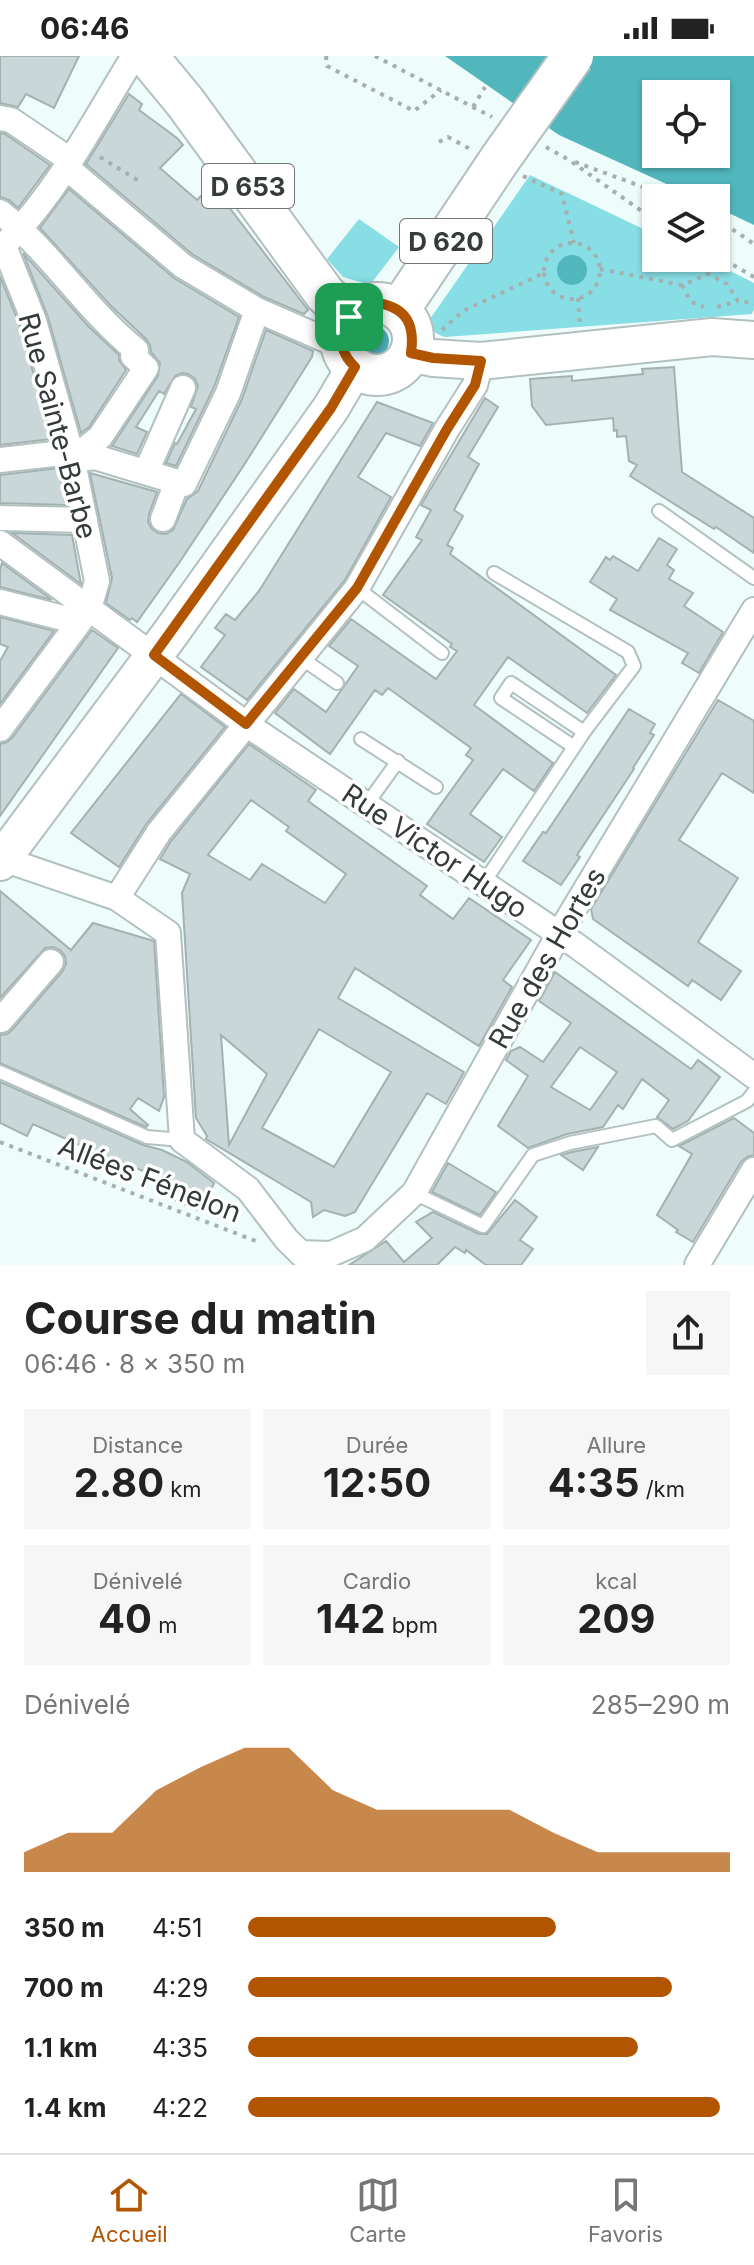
<!DOCTYPE html>
<html lang="fr">
<head>
<meta charset="utf-8">
<style>
  body { margin:0; font-family:Inter,sans-serif; background:#f6f6f6; color:#222; height:100vh; display:flex; flex-direction:column; font-size:30px; white-space:nowrap }
  * { box-sizing:border-box; margin:0 }
  p { font-size:26px; color:#767676 }
  .icon { flex:none; width:44px; height:44px; fill:none; stroke:currentColor; stroke-width:2; stroke-linecap:round; stroke-linejoin:round }
  .map { position:relative; height:1209px; overflow:hidden }
  .panel { display:flex; flex-direction:column; background:#fff; flex:1 }
  .panel>* { flex:none }
  .fabs { position:absolute; left:642px; top:24px; display:grid; gap:16px }
  .fabs a { display:grid; place-items:center; width:88px; height:88px; border-radius:0px; background:#fff; box-shadow:0 2px 6px #0004; font-size:40px }
  .pin { position:absolute; display:grid; place-items:center; width:68px; height:68px; color:#fff; margin:-34px; border-radius:16px; box-shadow:0 4px 12px #0006 }
  .round { display:grid; place-items:center; flex:none; width:84px; height:84px; border-radius:0px; background:#f6f6f6 }
  .overview { display:flex; align-items:center; justify-content:space-between; height:136px; padding:0 24px }
  h1 { font-size:44px; font-weight:700; line-height:60px }
  .figures { display:grid; grid-template-columns:repeat(3,1fr); gap:12px; height:136px; padding:8px 24px }
  .figures div { display:grid; align-content:center; border-radius:0px; background:#f6f6f6; text-align:center }
  .figures b { font-size:40px; font-weight:700 }
  .figures small { font-size:22px; font-weight:400 }
  .figures p { font-size:22px }
  .chart { height:224px; padding:16px 24px }
  .chart p { display:flex; justify-content:space-between }
  .chart svg { width:100%; height:144px; margin-top:8px; fill:#b25500; opacity:.7 }
  ul { padding:0 24px; list-style:none; font-size:26px }
  li { display:grid; grid-template-columns:128px 96px 1fr; align-items:center; height:60px }
  li i { height:20px; border-radius:10px; background:#b25500 }
  .status { display:flex; justify-content:space-between; align-items:center; height:56px; padding:0 40px; background:#fff; direction:ltr }
  .status svg { height:22px; fill:currentColor }
  .menu { display:flex; justify-content:space-around; align-items:center; height:112px; border-top:2px solid #e0e0e0; background:#fff; font-size:22px; color:#767676 }
  .menu a { display:grid; justify-items:center; gap:4px }
  .menu .selected { color:#b25500 }
  .map>svg:first-child { display:block }
</style>
</head>
<body>
<div class="status"><b>06:46</b><svg viewBox="0 0 49 12"><path d="M0 12V9h3v3zM5 12V6h3v6zM10 12V3h3v9zM15 12V0h3v12zM26 1h20v11H26zM47 4h2v5h-2z"/></svg></div>
<div class="map">
<svg width="754" height="1209" viewBox="0 0 754 1209">
  <rect width="100%" height="100%" fill="#effcfc"/>
  <path fill="#87dee4" d="M 530,119 L 656,179 L 656,202 L 704,202 L 754,227 L 754,253 L 752,258 L 445,281 C 435,278 431,274 430,263 Z
    M 359,163 L 399,191 L 370,229 L 343,221 L 327,203 Z"/>
  <path fill="#52b6bd" fill-rule="evenodd" d="M 445,0 L 754,0 L 754,169 L 716,151 L 716,142 L 697,142 L 559,79 ZM 656,38 L 716,38 L 716,98 L 656,98 Z
    M557 214a15 15 0 1 1 30 0a15 15 0 1 1-30 0Z
    M359 285a15 15 0 1 1 30 0a15 15 0 1 1-30 0Z"/>
  <path fill="#cad7d8" stroke="#a4b1b1" stroke-width="2" fill-rule="evenodd" d="M 0,0 L 79,0 L 54,52 L 26,38 L 18,51 L 0,47 Z
    M 129,38 L 142,48 L 139,54 L 177,82 L 183,89 L 160,112 L 197,144 L 212,129 L 308,254 L 304,258 L 264,241 L 192,198 L 86,108 Z
    M 0,77 L 5,78 L 50,109 L 18,152 L 9,144 L 0,141 Z
    M 69,133 L 174,222 L 239,261 L 214,331 L 176,410 L 166,407 L 175,387 L 177,388 L 196,353 L 191,351 L 198,330 L 195,323 L 188,318 L 182,317 L 175,320 L 164,338 L 159,335 L 136,371 L 147,376 L 137,398 L 112,390 L 158,320 L 160,307 L 151,296 L 150,289 L 146,283 L 111,250 L 40,172 Z
    M 23,197 L 89,271 L 119,299 L 119,304 L 126,314 L 89,371 L 81,377 L 48,261 Z
    M 0,220 L 20,270 L 52,383 L 0,389 Z
    M 266,274 L 313,295 L 312,301 L 244,409 L 179,507 L 137,566 L 132,562 L 130,564 L 106,547 L 112,522 L 90,417 L 157,436 L 149,458 L 148,466 L 152,473 L 158,477 L 166,478 L 173,474 L 187,443 L 198,435 L 242,343 Z
    M 674,311 L 682,416 L 754,462 L 754,497 L 716,471 L 714,473 L 630,420 L 637,409 L 629,405 L 626,380 L 617,381 L 617,374 L 614,375 L 613,362 L 546,369 L 532,350 L 530,323 L 572,320 L 572,325 L 643,318 L 642,313 Z
    M 485,342 L 498,351 L 468,401 L 479,408 L 454,454 L 463,460 L 447,489 L 453,492 L 450,498 L 616,619 L 587,657 L 508,601 L 474,649 L 553,707 L 534,735 L 503,713 L 470,758 L 502,781 L 484,806 L 427,768 L 473,704 L 466,699 L 471,692 L 388,632 L 382,639 L 375,634 L 330,698 L 275,657 L 294,633 L 326,656 L 358,610 L 329,590 L 351,563 L 436,623 L 457,595 L 450,591 L 452,588 L 383,539 L 422,484 L 416,481 L 431,454 L 421,449 Z
    M 377,346 L 433,367 L 420,390 L 386,377 L 358,421 L 391,441 L 345,524 L 247,644 L 201,611 L 225,579 L 215,572 L 226,558 L 235,564 L 259,535 Z
    M 59,412 L 66,449 L 0,447 L 0,419 Z
    M 12,477 L 72,479 L 81,528 Z
    M 659,482 L 677,493 L 667,509 L 674,514 L 669,523 L 693,537 L 684,550 L 723,576 L 699,617 L 682,607 L 688,597 L 610,554 L 617,543 L 590,526 L 606,501 L 610,504 L 613,500 L 638,515 Z
    M 2,507 L 52,544 L 0,531 L 0,514 Z
    M 0,561 L 54,575 L 0,648 L 0,605 L 8,591 L 0,588 Z
    M 92,574 L 118,592 L 0,760 L 0,688 L 7,686 L 12,682 Z
    M 181,638 L 225,671 L 147,767 L 119,811 L 71,777 Z
    M 718,644 L 754,665 L 754,737 L 722,717 L 679,784 L 738,822 L 698,886 L 741,915 L 721,944 L 692,924 L 688,930 L 593,863 L 591,853 Z
    M 629,653 L 655,668 L 650,677 L 654,679 L 633,712 L 634,713 L 577,799 L 580,801 L 561,829 L 523,805 L 543,776 L 546,777 Z
    M 249,688 L 316,734 L 308,745 L 427,830 L 420,839 L 453,863 L 469,842 L 531,884 L 503,924 L 512,931 L 479,990 L 355,912 L 338,942 L 464,1016 L 446,1048 L 427,1037 L 355,1156 L 345,1160 L 324,1154 L 313,1161 L 311,1146 L 206,1083 L 207,1080 L 196,1062 L 182,837 L 190,818 L 160,803 L 171,785 ZM 251,744 L 289,771 L 286,775 L 346,818 L 325,847 L 262,808 L 250,824 L 208,799 ZM 319,973 L 391,1016 L 334,1111 L 262,1072 ZM 221,979 L 267,1018 L 229,1089 Z
    M 0,835 L 71,894 L 93,867 L 154,885 L 164,1041 L 159,1055 L 138,1042 L 130,1053 L 148,1069 L 146,1071 L 0,1007 L 0,979 L 7,978 L 12,974 L 62,916 L 66,908 L 65,900 L 60,894 L 53,891 L 45,892 L 0,942 Z
    M 555,916 L 691,1013 L 698,1004 L 720,1021 L 688,1065 L 673,1073 L 657,1061 L 669,1044 L 642,1023 L 623,1053 L 618,1049 L 603,1071 L 567,1078 L 528,1092 L 498,1070 L 528,1020 L 506,1004 L 511,995 L 520,991 L 543,1006 L 571,967 L 539,945 ZM 580,991 L 617,1016 L 590,1054 L 551,1031 Z
    M 0,1026 L 143,1089 L 162,1094 L 187,1106 L 214,1127 L 202,1156 L 162,1139 L 164,1128 L 157,1125 L 158,1121 L 119,1105 L 114,1118 L 78,1102 L 84,1091 L 33,1068 L 27,1080 L 0,1067 Z
    M 734,1062 L 754,1077 L 754,1099 L 747,1101 L 741,1106 L 693,1186 L 676,1176 L 678,1174 L 657,1159 L 692,1098 L 679,1090 Z
    M 598,1091 L 583,1114 L 561,1099 L 572,1096 Z
    M 448,1107 L 496,1136 L 480,1159 L 432,1136 Z
    M 515,1144 L 537,1161 L 520,1184 L 533,1193 L 521,1209 L 486,1209 L 466,1194 L 465,1197 L 455,1191 L 437,1209 L 349,1209 L 386,1185 L 404,1206 L 432,1182 L 416,1166 L 433,1156 L 479,1178 L 487,1178 Z"/>
  <g fill="none" stroke-linecap="round" stroke-linejoin="round">
    <defs>
      <path id="lane" d="M 659,455 L 754,522
        M 357,532 L 442,597
        M 301,602 L 337,627
        M 361,683 L 436,731
        M 574,691 L 501,642 L 511,627 L 584,676
        M 367,748 L 398,705
        M 483,828 L 584,676 L 634,610 L 628,596 L 494,517
        M 0,1016 L 147,1081 L 182,1084
        M 414,1137 L 483,1170 L 533,1099 L 570,1087 L 656,1070 L 672,1084 L 747,1045 L 754,1036"/>
      <path id="street" d="M 0,62 L 11,64 L 70,104
        M 66,111 L 183,210 L 257,254 L 342,291
        M 0,156 C 51,196 85,253 136,294 L 133,300 L 146,312 L 100,381 L 72,404
        M 10,183 C 60,132 96,61 134,0
        M 0,404 L 71,396
        M 72,404 L 95,401 L 184,428 L 228,337 L 257,254
        M 146,416 L 183,332
        M 0,462 L 85,464
        M 163,463 L 177,426
        M 0,487 L 246,668 L 577,890 L 754,1020
        M 0,546 L 79,566
        M 0,673 L 89,553 L 97,525 L 71,396 L 34,265 L 4,190
        M 0,802 L 117,842 L 168,877 L 182,1084 L 248,1133 L 287,1184 L 311,1207
        M 117,842 L 159,776 L 357,532 L 447,373 L 475,329 L 481,305
        M 1,964 L 51,906
        M 300,1197 L 331,1198 L 365,1183 L 414,1137 L 559,878 L 754,554
        M 697,1209 L 754,1114"/>
      <path id="secondary" d="M 411,297 L 433,302 L 481,305 L 712,281 L 754,284
        M 0,806 L 170,578 L 331,352 L 355,311"/>
      <path id="primary" d="M 147,0 L 185,46 L 325,238 L 349,261
        M341 283a36 36 0 1 1 72 0a36 36 0 1 1-72 0Z
        M 399,254 L 500,103"/>
    </defs>
    <use href="#lane" stroke="#b3c0c0" stroke-width="16"/>
    <use href="#street" stroke="#b3c0c0" stroke-width="28"/>
    <use href="#secondary" stroke="#b3c0c0" stroke-width="40"/>
    <use href="#primary" stroke="#b3c0c0" stroke-width="44"/>
    <path stroke="#a6afaf" stroke-width="4" stroke-dasharray="4 6" stroke-linecap="butt" d="M 326,0 L 327,10 L 414,55 L 441,34
      M 375,0 L 492,61
      M 473,51 L 485,31
      M 439,86 L 448,81 L 472,94
      M 546,91 L 569,104 L 656,165
      M 100,101 L 139,125
      M 575,106 L 673,142
      M 523,120 L 562,138 L 574,187
      M 716,162 L 754,188
      M544 215a28 28 0 1 1 56 0a28 28 0 1 1-56 0Z
      M 716,199 L 754,221
      M 600,213 L 682,229 L 708,218 L 727,228 L 738,245 L 754,247
      M 682,229 L 691,246 L 704,251
      M 578,242 L 580,268
      M 717,251 L 738,245
      M 442,274 L 463,255 L 544,217
      M 0,1086 L 261,1187"/>
    <use href="#lane" stroke="#fff" stroke-width="12"/>
    <use href="#street" stroke="#fff" stroke-width="24"/>
    <use href="#secondary" stroke="#fff" stroke-width="36"/>
    <use href="#primary" stroke="#fff" stroke-width="40"/>
    <defs>
      <path id="primary-bridge" d="M 500,103 L 573,0"/>
    </defs>
    <use href="#primary-bridge" stroke="#b3c0c0" stroke-width="44" stroke-linecap="butt"/>
    <use href="#primary-bridge" stroke="#fff" stroke-width="40"/>
  </g>
  <g fill="none" stroke-linecap="round" stroke-linejoin="round">
    <defs>
      <path id="route" d="M 378,247 C 407,252 415,269 411,297 L 433,302 L 481,305 L 475,329 L 447,373 L 357,532 L 246,668 L 154,599 L 331,352 L 355,311 C 328,285 343,252 378,247 Z"/>
    </defs>
    <use href="#route" stroke="#fff" stroke-width="16"/>
    <use href="#route" stroke="#b25500" stroke-width="10"/>
  </g>
  <g text-anchor="middle" dominant-baseline="central" stroke-width="7" stroke-linejoin="round" paint-order="stroke">
    <g fill="#fff" stroke="#727575" stroke-width="2">
      <rect x="202" y="108" width="92" height="44" rx="6"/>
      <rect x="400" y="163" width="92" height="44" rx="6"/>
    </g>
    <g font-size="26" font-weight="bold" fill="#353a3a">
      <text x="248" y="130">D 653</text>
      <text x="446" y="185">D 620</text>
    </g>
    <g font-size="28" fill="#353a3a" stroke="#fff">
      <text transform="translate(58 370) rotate(75)">Rue Sainte-Barbe</text>
      <text transform="translate(435 795) rotate(34)">Rue Victor Hugo</text>
      <text transform="translate(547 902) rotate(-60)">Rue des Hortes</text>
      <text transform="translate(150 1123) rotate(21)">Allées Fénelon</text>
    </g>
  </g>
</svg>
<div class="fabs">
<a><svg class="icon" aria-label="locate" viewBox="0 0 24 24"><circle cx="12" cy="12" r="6"/><path d="M12 2v4M12 18v4M2 12h4M18 12h4"/></svg></a>
<a><svg class="icon" aria-label="layers" viewBox="0 0 24 24"><path d="M12 4l9 5-9 5-9-5zM3 14l9 5 9-5"/></svg></a>
</div>
<div class="pin" style="left:349px;top:261px;background:#1e9e55"><svg class="icon" aria-label="arrive" viewBox="0 0 24 24"><path d="M6 21V4h12l-3 4 3 4H6"/></svg></div>
</div>
<section class="panel">
<div class="overview"><div><h1>Course du matin</h1><p>06:46 · 8 × 350 m</p></div><a class="round"><svg class="icon" aria-label="share" viewBox="0 0 24 24"><path d="M12 15V3M7 8l5-5 5 5M5 13v7h14v-7"/></svg></a></div>
<div class="figures">
<div><p>Distance</p><b>2.80<small> km</small></b></div>
<div><p>Durée</p><b>12:50</b></div>
<div><p>Allure</p><b>4:35<small> /km</small></b></div>
</div>
<div class="figures">
<div><p>Dénivelé</p><b>40<small> m</small></b></div>
<div><p>Cardio</p><b>142<small> bpm</small></b></div>
<div><p>kcal</p><b>209</b></div>
</div>
<div class="chart"><p><span>Dénivelé</span>285–290 m</p>
<svg viewBox="0 0 160 44" preserveAspectRatio="none"><path d="M0 44V38L10 32L20 32L30 19L40 12L50 6L60 6L70 19L80 25L90 25L100 25L110 25L120 32L130 38L140 38L150 38L160 38V44z"/></svg>
</div>
<ul>
<li><b>350 m</b>4:51<i style="width:64%"></i></li>
<li><b>700 m</b>4:29<i style="width:88%"></i></li>
<li><b>1.1 km</b>4:35<i style="width:81%"></i></li>
<li><b>1.4 km</b>4:22<i style="width:98%"></i></li>
</ul>
</section>
<nav class="menu">
<a class="selected"><svg class="icon" aria-label="home" viewBox="0 0 24 24"><path d="M3 11l9-7 9 7M6 9v11h12V9"/></svg>Accueil</a>
<a><svg class="icon" aria-label="map" viewBox="0 0 24 24"><path d="M3 6l6-2 6 2 6-2v14l-6 2-6-2-6 2zM9 4v14M15 6v14"/></svg>Carte</a>
<a><svg class="icon" aria-label="saved" viewBox="0 0 24 24"><path d="M7 4h10v16l-5-4-5 4z"/></svg>Favoris</a>
</nav>
</body>
</html>
